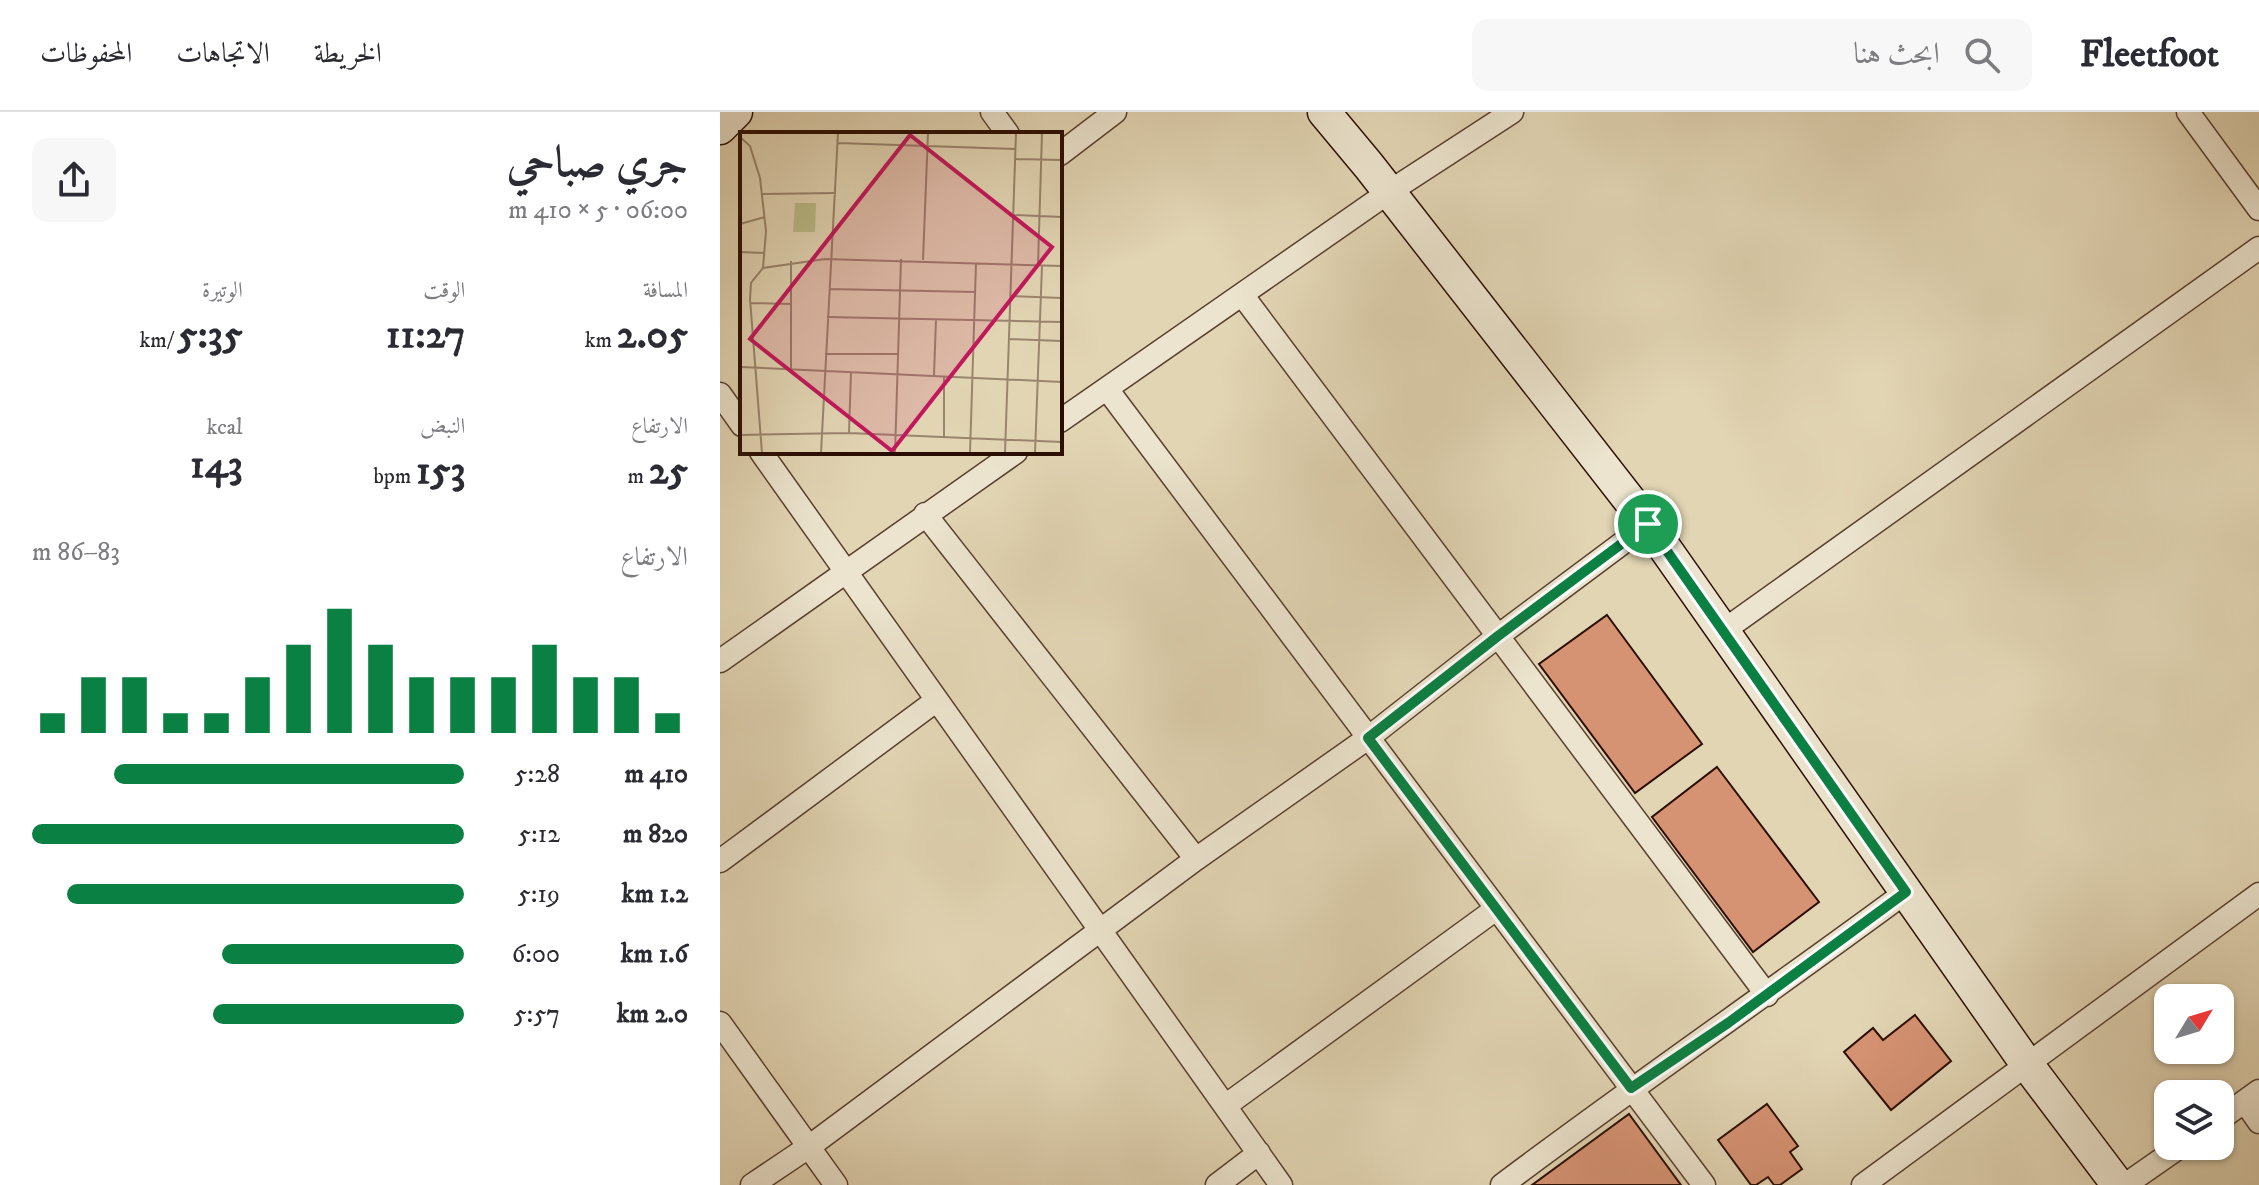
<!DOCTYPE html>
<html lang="ar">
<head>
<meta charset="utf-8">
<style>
  body { margin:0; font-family:"IM FELL DW Pica",Amiri,serif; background:#f7f7f7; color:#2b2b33; direction:rtl; height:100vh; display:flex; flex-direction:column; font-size:30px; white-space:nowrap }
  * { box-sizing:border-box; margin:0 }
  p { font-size:26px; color:#7c7c81 }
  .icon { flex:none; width:44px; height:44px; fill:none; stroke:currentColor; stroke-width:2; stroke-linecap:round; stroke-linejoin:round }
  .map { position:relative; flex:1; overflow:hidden; direction:ltr }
  .side { display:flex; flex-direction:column; background:#fff; width:720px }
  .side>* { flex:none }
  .needle { width:52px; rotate:52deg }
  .controls { position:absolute; left:1434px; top:872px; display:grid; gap:16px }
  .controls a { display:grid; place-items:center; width:80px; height:80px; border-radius:16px; background:#fff; box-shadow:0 2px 6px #0004; font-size:40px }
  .pin { position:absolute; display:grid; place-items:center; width:68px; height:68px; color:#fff; margin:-34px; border:4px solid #fff; border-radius:50%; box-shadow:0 2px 8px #0007 }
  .round { display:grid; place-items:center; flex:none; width:84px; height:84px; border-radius:16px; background:#f7f7f7 }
  .headline { display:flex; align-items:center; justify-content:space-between; height:136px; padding:0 32px }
  h1 { font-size:44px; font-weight:700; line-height:60px }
  .stats { display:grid; grid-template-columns:repeat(3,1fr); gap:12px; height:136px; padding:8px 32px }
  .stats div { display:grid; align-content:center }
  .stats b { font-size:40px; font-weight:700 }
  .stats small { font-size:22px; font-weight:400 }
  .stats p { font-size:22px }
  .chart { height:224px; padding:16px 32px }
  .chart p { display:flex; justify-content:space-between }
  .chart svg { width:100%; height:144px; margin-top:8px; stroke:#0b8043; stroke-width:6 }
  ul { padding:0 32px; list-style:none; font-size:26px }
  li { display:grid; grid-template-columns:128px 96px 1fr; align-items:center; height:60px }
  li i { height:20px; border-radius:10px; background:#0b8043 }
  header { display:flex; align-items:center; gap:48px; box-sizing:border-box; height:112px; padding:0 40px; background:#fff; border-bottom:2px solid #e1e1e2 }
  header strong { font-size:38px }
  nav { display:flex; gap:44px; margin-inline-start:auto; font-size:28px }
  .search { width:560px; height:72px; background:#f7f7f7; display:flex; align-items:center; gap:20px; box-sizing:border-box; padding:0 28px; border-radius:16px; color:#7c7c81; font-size:30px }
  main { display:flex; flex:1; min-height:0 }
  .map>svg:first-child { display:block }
</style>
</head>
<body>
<header>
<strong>Fleetfoot</strong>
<div class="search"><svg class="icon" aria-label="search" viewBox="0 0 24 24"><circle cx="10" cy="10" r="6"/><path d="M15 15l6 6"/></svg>ابحث هنا</div>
<nav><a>الخريطة</a><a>الاتجاهات</a><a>المحفوظات</a></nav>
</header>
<main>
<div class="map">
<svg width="1539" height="1073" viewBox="0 0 1539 1073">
  <rect width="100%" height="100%" fill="#e2d5b4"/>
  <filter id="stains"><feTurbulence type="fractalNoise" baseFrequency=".0025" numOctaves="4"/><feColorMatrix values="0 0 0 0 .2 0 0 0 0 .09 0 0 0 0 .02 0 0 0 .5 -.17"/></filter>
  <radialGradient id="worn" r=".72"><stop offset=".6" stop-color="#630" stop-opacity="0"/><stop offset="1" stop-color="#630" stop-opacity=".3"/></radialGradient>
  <path fill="#d69374" stroke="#2b0e03" stroke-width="2" d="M 887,503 L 982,632 L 915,681 L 819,552 Z
    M 997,655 L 1099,790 L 1033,840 L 932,705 Z
    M 1195,903 L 1231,949 L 1171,998 L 1124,940 L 1153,916 L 1163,928 Z
    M 1047,992 L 1078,1034 L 1070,1040 L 1082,1057 L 1060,1073 L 1054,1073 L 1048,1065 L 1036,1073 L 1031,1073 L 998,1028 Z
    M 909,1002 L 961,1073 L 812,1073 Z"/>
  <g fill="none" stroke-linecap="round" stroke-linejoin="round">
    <defs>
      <path id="street" d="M 272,0 L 288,22
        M 1468,0 L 1539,97
        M 340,42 L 395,0
        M 523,184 L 1047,883
        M 387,277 L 984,1073
        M 0,282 L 22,313
        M 340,309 L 669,80 L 792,0
        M 41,340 L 561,1073
        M 205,402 L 476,747
        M 1003,519 L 1539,136
        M 0,549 L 296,340
        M 0,749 L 217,588
        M 0,911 L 116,1073
        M 1525,990 L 1539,1010
        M 505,994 L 776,797
        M 1500,1007 L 1539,979
        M 32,1073 L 90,1034 L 476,747 L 648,626 L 778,524 L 928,412
        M 497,1073 L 539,1041
        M 782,1073 C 915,973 1052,879 1186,780
        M 1143,1073 L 1539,782
        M 1405,1073 L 1461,1034"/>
      <path id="secondary" d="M 604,0 L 649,54 L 928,412 L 1306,951 L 1398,1073
        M 0,16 L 16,0"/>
    </defs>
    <use href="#street" stroke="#59402f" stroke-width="25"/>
    <use href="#secondary" stroke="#2b0e03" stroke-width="35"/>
    <use href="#street" stroke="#ece4ce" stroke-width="22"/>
    <use href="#secondary" stroke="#ece4ce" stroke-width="32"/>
  </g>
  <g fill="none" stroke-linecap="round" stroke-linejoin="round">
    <defs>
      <path id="route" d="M 928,412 L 1186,780 L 1008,911 L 911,976 L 648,626 L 778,524 Z"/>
    </defs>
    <use href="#route" stroke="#fff" stroke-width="16"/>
    <use href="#route" stroke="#0b8043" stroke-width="10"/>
  </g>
  <g transform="translate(20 20)">
    <rect width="322" height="322" fill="#e2d5b4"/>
    <path d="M 55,71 L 76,71 L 75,100 L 53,100 Z" fill="#b9bc89"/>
    <path fill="none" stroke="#99856d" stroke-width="2" d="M 0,5 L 10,14 L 20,46 L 26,99 L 23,136M 98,11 L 275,17M 275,27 L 322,28M 22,62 L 96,61M 273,83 L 322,85M 0,92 L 25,85M 0,120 L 24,121M 183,128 L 188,1M 51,129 L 51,237M 298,133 L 302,1M 89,157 L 236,160M 271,164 L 322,166M 10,171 L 51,172M 87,185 L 322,190M 269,207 L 322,209M 85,222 L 159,222M 0,235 L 322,250M 194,243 L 196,187M 109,301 L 111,240M 0,303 L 109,301 L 322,310M 204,305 L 204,244M 22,321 L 10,167 L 11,151 L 23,136 L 85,127 L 322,134M 81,321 L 98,1M 155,321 L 161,127M 230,321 L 236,131M 265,321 L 276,1M 295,321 L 302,134"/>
    <path fill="#c2185b" fill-opacity="0.15" stroke="#c2185b" stroke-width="4" d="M 170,3 L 312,115 L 152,319 L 10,207 Z"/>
    <rect width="322" height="322" fill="none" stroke="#2b0e03" stroke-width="4"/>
  </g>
  <rect width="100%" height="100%" filter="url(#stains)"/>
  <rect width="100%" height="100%" fill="url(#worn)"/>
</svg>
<div class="controls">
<a><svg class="needle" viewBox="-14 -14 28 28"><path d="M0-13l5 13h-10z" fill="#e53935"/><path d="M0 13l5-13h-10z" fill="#7c7c81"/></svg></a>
<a><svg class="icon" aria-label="layers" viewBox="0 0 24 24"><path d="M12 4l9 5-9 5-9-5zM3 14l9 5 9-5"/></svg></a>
</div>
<div class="pin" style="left:928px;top:412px;background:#1e9e55"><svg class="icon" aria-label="arrive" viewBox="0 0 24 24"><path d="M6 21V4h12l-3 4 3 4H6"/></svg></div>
</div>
<section class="side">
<div class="headline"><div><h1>جري صباحي</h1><p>06:00 · 5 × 410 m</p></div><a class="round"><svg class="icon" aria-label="share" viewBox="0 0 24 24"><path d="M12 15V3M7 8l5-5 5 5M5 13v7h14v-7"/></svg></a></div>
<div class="stats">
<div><p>المسافة</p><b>2.05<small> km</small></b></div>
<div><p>الوقت</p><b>11:27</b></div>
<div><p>الوتيرة</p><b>5:35<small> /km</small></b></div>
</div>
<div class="stats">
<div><p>الارتفاع</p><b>25<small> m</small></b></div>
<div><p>النبض</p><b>153<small> bpm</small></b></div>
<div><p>kcal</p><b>143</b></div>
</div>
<div class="chart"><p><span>الارتفاع</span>83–86 m</p>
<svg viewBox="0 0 160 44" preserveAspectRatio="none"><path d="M5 44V38M15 44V27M25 44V27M35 44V38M45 44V38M55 44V27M65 44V17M75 44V6M85 44V17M95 44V27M105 44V27M115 44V27M125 44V17M135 44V27M145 44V27M155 44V38"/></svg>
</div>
<ul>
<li><b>410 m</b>5:28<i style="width:81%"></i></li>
<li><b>820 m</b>5:12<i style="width:100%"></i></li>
<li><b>1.2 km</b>5:19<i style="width:92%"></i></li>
<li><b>1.6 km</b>6:00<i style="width:56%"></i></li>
<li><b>2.0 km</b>5:57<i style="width:58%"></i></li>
</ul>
</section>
</main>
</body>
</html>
